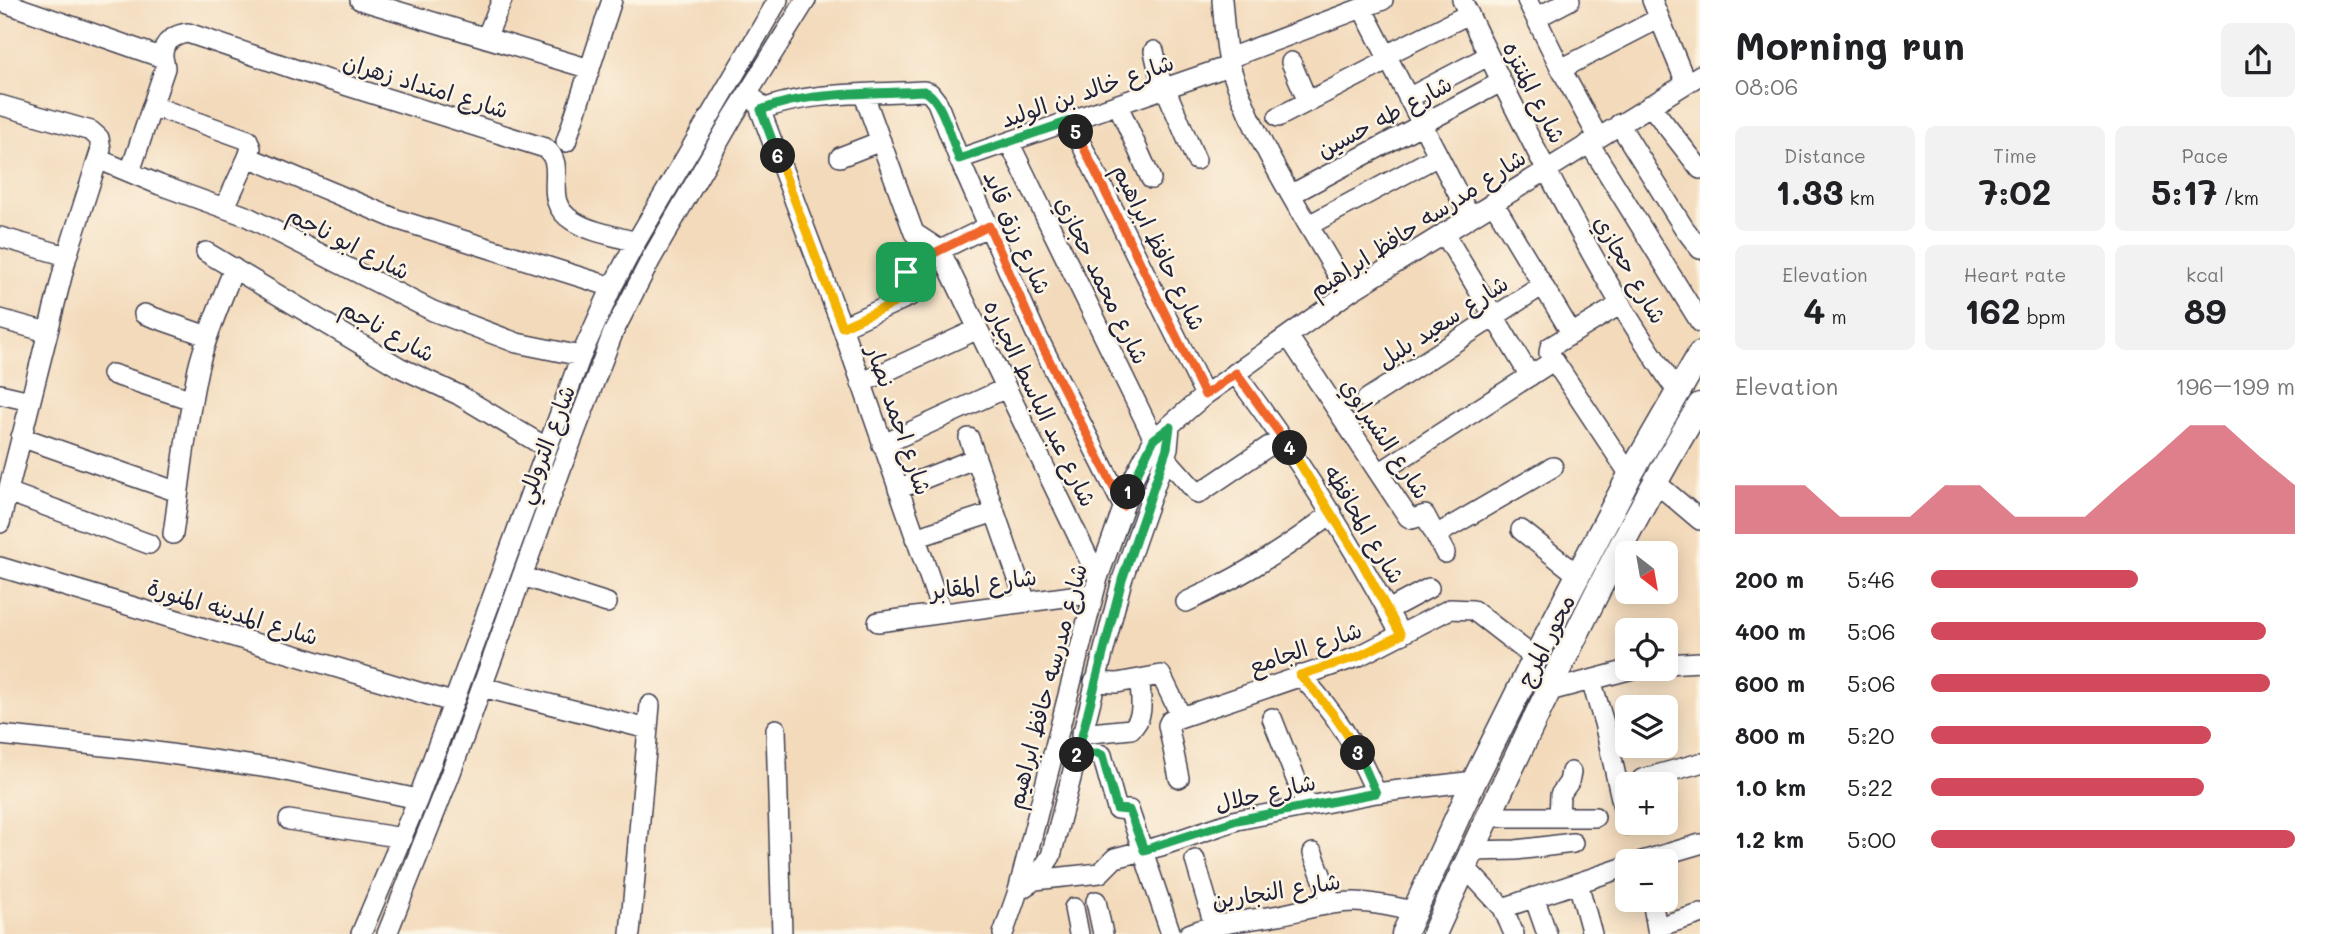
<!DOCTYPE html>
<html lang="en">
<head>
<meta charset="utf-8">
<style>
  body { margin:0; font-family:Mali,"Playpen Sans Arabic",sans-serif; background:#f2f2f2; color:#202124; height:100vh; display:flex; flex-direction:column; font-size:26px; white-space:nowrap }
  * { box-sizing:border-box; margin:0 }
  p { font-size:23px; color:#757577 }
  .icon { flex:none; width:38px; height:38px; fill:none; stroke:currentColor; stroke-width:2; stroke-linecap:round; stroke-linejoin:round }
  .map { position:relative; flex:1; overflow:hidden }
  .side { display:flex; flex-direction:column; background:#fff; width:630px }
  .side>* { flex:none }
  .needle { width:46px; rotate:149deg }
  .tools { position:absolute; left:1615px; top:541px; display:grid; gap:14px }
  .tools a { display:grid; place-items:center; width:63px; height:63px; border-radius:10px; background:#fff; box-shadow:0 4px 18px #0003; font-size:35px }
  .pin { position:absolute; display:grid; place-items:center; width:60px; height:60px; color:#fff; margin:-30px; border-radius:14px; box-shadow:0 4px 10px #0006 }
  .km { position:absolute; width:35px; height:35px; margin:-18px; border-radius:50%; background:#222; color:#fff; font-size:19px; line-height:35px; text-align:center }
  .round { display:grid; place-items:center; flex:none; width:74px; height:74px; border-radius:10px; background:#f2f2f2 }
  .headline { display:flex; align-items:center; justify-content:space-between; height:119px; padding:0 35px }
  h1 { font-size:38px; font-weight:700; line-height:52px }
  .figures { display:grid; grid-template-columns:repeat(3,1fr); gap:10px; height:119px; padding:7px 35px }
  .figures div { display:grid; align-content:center; border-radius:10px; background:#f2f2f2; text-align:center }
  .figures b { font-size:35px; font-weight:700 }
  .figures small { font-size:19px; font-weight:400 }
  .figures p { font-size:19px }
  .chart { height:196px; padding:14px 35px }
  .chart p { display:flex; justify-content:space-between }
  .chart svg { width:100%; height:126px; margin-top:7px; fill:#d1495b; opacity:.7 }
  ul { padding:0 35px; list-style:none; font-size:23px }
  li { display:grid; grid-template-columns:112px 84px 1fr; align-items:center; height:52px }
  li i { height:18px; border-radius:9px; background:#d1495b }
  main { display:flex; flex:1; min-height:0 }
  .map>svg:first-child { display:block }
</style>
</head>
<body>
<main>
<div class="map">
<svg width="1700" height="934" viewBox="0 0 1700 934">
  <rect width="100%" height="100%" fill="#fcf5e5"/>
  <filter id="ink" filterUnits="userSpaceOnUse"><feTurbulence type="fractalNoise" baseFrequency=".0143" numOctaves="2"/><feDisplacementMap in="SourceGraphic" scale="14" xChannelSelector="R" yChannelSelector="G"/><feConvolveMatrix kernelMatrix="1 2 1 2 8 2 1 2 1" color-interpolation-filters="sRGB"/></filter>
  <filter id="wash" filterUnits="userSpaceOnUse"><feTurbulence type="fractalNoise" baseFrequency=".00686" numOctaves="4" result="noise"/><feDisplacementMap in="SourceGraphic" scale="28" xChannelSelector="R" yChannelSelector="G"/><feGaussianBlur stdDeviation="1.57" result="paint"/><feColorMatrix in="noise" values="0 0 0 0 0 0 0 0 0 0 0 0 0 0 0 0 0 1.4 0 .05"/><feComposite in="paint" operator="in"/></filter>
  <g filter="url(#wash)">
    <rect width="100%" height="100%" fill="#f3dabb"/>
  </g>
  <g filter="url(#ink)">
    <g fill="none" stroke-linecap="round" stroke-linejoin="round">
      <defs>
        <path id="minor" d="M 360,0 L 590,69
          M 1222,0 C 1224,19 1225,52 1231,69 C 1257,147 1308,222 1348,293
          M 1462,0 C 1511,103 1562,205 1620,303 C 1638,334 1658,363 1678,393
          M 1527,0 L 1561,69 L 1598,137
          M 1652,0 L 1686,83
          M 0,1 L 163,58
          M 1362,8 L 1470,217
          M 1536,18 L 1570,0
          M 486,38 L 502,0
          M 1154,51 L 1163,91
          M 1386,55 L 1469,14
          M 1229,58 L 1383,0
          M 1291,62 L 1308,102
          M 1561,69 L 1658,19
          M 1166,90 L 1196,160
          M 864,95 L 914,233 L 940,250 L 1098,578
          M 1408,98 L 1488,56
          M 757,101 L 842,327 L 942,613
          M 0,105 L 91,131 L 99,138 L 101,149 L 67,256 L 0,523
          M 1118,105 L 1151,179
          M 1650,105 L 1700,169
          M 153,106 L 248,140 L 251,148 L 248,157 L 225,207
          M 761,110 C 807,91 874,94 924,91 L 930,93 L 937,102 L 959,159 L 1037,336 L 1123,506
          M 1278,117 L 1389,60
          M 1070,121 L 1205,395
          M 1619,124 L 1684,228 L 1700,249
          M 566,142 L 612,0
          M 1009,142 L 1154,439
          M 1589,143 L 1700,322
          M 248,157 L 396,219 L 612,287
          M 840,157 L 881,141
          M 98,159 L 160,185 L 246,216 L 433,311 L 517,343 L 581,356
          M 959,159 L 1229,66
          M 130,172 L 165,68 C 165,64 163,60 163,56 C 162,41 177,34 188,33 L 300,71 L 545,148 C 570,167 538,199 573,221 C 590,232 616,236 636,242
          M 1292,194 L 1501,82
          M 1493,202 L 1572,334
          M 1309,225 L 1438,156
          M 1444,233 L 1530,376
          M 0,237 L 67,256
          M 206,252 L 399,367 L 459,395 L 547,448
          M 1621,304 L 1550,347 L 1549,353 L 1630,475
          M 144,314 L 207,336
          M 0,319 L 47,332
          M 842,327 L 910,296 L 913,292 L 914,287 L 905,270 L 908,266 L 989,226
          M 1288,336 L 1408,517 L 1412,519 L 1425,515 L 1445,553
          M 1235,373 C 1297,456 1352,543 1401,635
          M 112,374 L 192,400
          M 861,383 L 978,329
          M 0,394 L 30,401
          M 1367,399 L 1543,285
          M 21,437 L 178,492
          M 969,438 L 1026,602
          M 882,445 L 1006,388
          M 1164,456 L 1198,494 L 1269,446
          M 1379,473 L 1553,361
          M 1655,482 L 1700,520
          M 898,489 L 976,458
          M 8,492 L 149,544
          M 1521,530 L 1578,575
          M 173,534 C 181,479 186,424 198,369 C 206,335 221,302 234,268
          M 1436,535 L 1553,467
          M 915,538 L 995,512
          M 0,567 L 452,702
          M 522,576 L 607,603
          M 1186,602 C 1239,578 1286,549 1332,513
          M 1388,610 L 1429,588
          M 878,622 L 1094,593
          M 1666,664 L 1700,662
          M 1300,675 C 1335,712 1356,746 1376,793
          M 1591,680 L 1604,723 L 1627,825
          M 1094,682 L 1117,683 L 1161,675 L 1181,716
          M 482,687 L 648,729
          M 1549,691 L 1636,668
          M 1272,718 L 1307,807
          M 776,729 L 782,934
          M 1081,734 L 1131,729 C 1146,717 1140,697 1140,680
          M 0,735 L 142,750 L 276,769 L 418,799
          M 1076,755 L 1097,753 L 1102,755 L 1117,809 L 1129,810 L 1171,934
          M 1179,778 L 1168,725 L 1170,721 L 1357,657 L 1450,609 L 1473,610 L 1535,658
          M 1642,779 L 1700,763
          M 1487,817 L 1595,817
          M 1559,817 L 1560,795 L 1569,782 L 1571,772
          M 289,820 L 403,838
          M 1471,851 L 1516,850 L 1573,843
          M 1313,853 L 1332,904
          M 1195,860 L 1214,925
          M 1642,861 L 1700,844
          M 1464,866 L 1503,908 L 1514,934
          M 1035,880 L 1100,873 L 1115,858 L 1161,846 L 1237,820 L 1376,793 L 1474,781
          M 1578,883 L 1592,934
          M 1018,891 L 1035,880 L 1051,856 L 1122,580 L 1168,448 L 1170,427
          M 1534,897 L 1547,934
          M 1652,900 L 1658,934
          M 1096,901 L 1103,934
          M 1074,908 L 1079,934
          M 1503,908 L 1628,866
          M 1657,927 L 1700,914
          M 361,934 L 418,799 L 581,356 L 612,287 L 636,242 L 778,0
          M 387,934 L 450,775 L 562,466 L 613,333 L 651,259 L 733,117 L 806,0
          M 630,934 L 650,705
          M 1003,934 L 1018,891 L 1098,578 L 1135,475 L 1154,439 L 1205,395 L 1348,293 L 1700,75
          M 1189,934 C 1215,923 1250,920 1279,915 C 1304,910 1328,902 1354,902 C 1374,902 1394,907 1413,911"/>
        <path id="major" d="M 1404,934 L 1474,781 L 1535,658 L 1630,475 L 1700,354
          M 1434,934 C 1469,856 1506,779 1543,702 C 1592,601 1642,501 1700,405"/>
      </defs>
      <use href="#minor" stroke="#413e4e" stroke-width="22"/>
      <use href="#major" stroke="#413e4e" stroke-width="27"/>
      <use href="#minor" stroke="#fff" stroke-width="19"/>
      <use href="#major" stroke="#fff" stroke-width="24"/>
    </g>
  </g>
  <g fill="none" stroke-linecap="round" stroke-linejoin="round" filter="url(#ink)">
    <defs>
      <path id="split-1" d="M 906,272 L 908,266 L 989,226 L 1037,336 L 1123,506 L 1128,492"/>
      <path id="split-2" d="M 1077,755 L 1122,580 L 1167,448 L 1170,427 L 1154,439 L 1128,492"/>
      <path id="split-3" d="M 1077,755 L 1097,753 L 1102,755 L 1117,809 L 1129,810 L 1144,850 L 1237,820 L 1376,793 L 1358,753"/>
      <path id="split-4" d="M 1290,448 L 1361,561 L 1401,635 L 1357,657 L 1300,675 C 1323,699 1342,724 1358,753"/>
      <path id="split-5" d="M 1076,132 L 1205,395 L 1236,373 L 1290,448"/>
      <path id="split-6" d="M 778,156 L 761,110 C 807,91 874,94 924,91 C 942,97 952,142 959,159 L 1070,121 L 1076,132"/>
      <path id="split-7" d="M 778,156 L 842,327 L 910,296 L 914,292 L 914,287 L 906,272"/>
    </defs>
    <use href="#split-1" stroke="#fff" stroke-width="14"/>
    <use href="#split-2" stroke="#fff" stroke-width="14"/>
    <use href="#split-3" stroke="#fff" stroke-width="14"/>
    <use href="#split-4" stroke="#fff" stroke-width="14"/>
    <use href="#split-5" stroke="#fff" stroke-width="14"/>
    <use href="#split-6" stroke="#fff" stroke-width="14"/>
    <use href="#split-7" stroke="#fff" stroke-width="14"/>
    <use href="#split-1" stroke="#f0652b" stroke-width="9"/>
    <use href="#split-2" stroke="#22a559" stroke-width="9"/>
    <use href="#split-3" stroke="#22a559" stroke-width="9"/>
    <use href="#split-4" stroke="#f5b400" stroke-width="9"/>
    <use href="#split-5" stroke="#f0652b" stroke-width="9"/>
    <use href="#split-6" stroke="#22a559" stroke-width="9"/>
    <use href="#split-7" stroke="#f5b400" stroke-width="9"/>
  </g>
  <g text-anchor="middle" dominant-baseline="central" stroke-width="5" stroke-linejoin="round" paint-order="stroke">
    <g font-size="23" fill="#22223b" stroke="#fcf5e5">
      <text transform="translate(426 85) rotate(17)">شارع امتداد زهران</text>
      <text transform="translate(1087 90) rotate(-19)">شارع خالد بن الوليد</text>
      <text transform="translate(1535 92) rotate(63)">شارع المنتزه</text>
      <text transform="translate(1384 116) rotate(-28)">شارع طه حسين</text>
      <text transform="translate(1417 223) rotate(-33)">شارع مدرسه حافظ ابراهيم</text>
      <text transform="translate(1018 232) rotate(66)">شارع رزق قايد</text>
      <text transform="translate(349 242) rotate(27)">شارع ابو ناجم</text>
      <text transform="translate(1160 247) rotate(64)">شارع حافظ ابراهيم</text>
      <text transform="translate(1631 269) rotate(60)">شارع حجازي</text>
      <text transform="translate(1103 280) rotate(64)">شارع محمد حجازي</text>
      <text transform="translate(1442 321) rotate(-33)">شارع سعيد بلبل</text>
      <text transform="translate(388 330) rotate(29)">شارع ناجم</text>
      <text transform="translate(1041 403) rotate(64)">شارع عبد الباسط الجياره</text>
      <text transform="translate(900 420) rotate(71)">شارع احمد نصار</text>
      <text transform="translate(1386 438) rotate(56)">شارع الشبراوي</text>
      <text transform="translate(545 444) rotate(-69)">شارع التروللي</text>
      <text transform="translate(1365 524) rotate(59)">شارع المحافظه</text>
      <text transform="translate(983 583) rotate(-8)">شارع المقابر</text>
      <text transform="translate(233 611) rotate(17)">شارع المدينه المنورة</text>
      <text transform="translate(1545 640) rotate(-63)">محور المرج</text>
      <text transform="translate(1305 647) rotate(-19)">شارع الجامع</text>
      <text transform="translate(1046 686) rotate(-75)">شارع مدرسه حافظ ابراهيم</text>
      <text transform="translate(1265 792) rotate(-13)">شارع جلال</text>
      <text transform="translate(1276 890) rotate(-9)">شارع النجارين</text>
    </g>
  </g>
</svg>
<div class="tools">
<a><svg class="needle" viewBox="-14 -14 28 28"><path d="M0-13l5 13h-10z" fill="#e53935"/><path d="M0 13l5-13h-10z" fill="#757577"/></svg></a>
<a><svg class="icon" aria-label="locate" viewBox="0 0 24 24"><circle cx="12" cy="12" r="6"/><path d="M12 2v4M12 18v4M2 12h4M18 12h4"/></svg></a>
<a><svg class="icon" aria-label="layers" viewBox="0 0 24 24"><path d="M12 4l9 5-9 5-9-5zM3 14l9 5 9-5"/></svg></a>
<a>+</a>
<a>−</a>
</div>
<div class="pin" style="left:906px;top:272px;background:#1e9e55"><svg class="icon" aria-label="arrive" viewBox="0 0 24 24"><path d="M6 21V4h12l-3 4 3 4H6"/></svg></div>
<b class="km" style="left:1128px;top:492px">1</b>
<b class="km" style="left:1077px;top:755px">2</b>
<b class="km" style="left:1358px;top:753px">3</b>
<b class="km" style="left:1290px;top:448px">4</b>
<b class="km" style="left:1076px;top:132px">5</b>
<b class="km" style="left:778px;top:156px">6</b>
</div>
<section class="side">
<div class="headline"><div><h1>Morning run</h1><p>08:06</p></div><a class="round"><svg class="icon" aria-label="share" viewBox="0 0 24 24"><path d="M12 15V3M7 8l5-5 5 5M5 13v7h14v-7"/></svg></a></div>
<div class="figures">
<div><p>Distance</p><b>1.33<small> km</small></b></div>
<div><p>Time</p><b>7:02</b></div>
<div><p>Pace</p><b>5:17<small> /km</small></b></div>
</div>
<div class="figures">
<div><p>Elevation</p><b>4<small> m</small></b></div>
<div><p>Heart rate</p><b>162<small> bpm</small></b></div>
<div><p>kcal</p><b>89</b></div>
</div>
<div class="chart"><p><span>Elevation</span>196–199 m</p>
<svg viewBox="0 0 160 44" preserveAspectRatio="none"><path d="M0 44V27L10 27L20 27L30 38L40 38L50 38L60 27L70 27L80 38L90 38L100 38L110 27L120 17L130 6L140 6L150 17L160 27V44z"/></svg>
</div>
<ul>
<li><b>200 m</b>5:46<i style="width:57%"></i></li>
<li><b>400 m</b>5:06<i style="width:92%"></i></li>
<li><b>600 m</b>5:06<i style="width:93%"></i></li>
<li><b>800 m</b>5:20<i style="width:77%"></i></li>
<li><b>1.0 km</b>5:22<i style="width:75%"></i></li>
<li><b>1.2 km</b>5:00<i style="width:100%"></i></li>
</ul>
</section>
</main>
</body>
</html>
